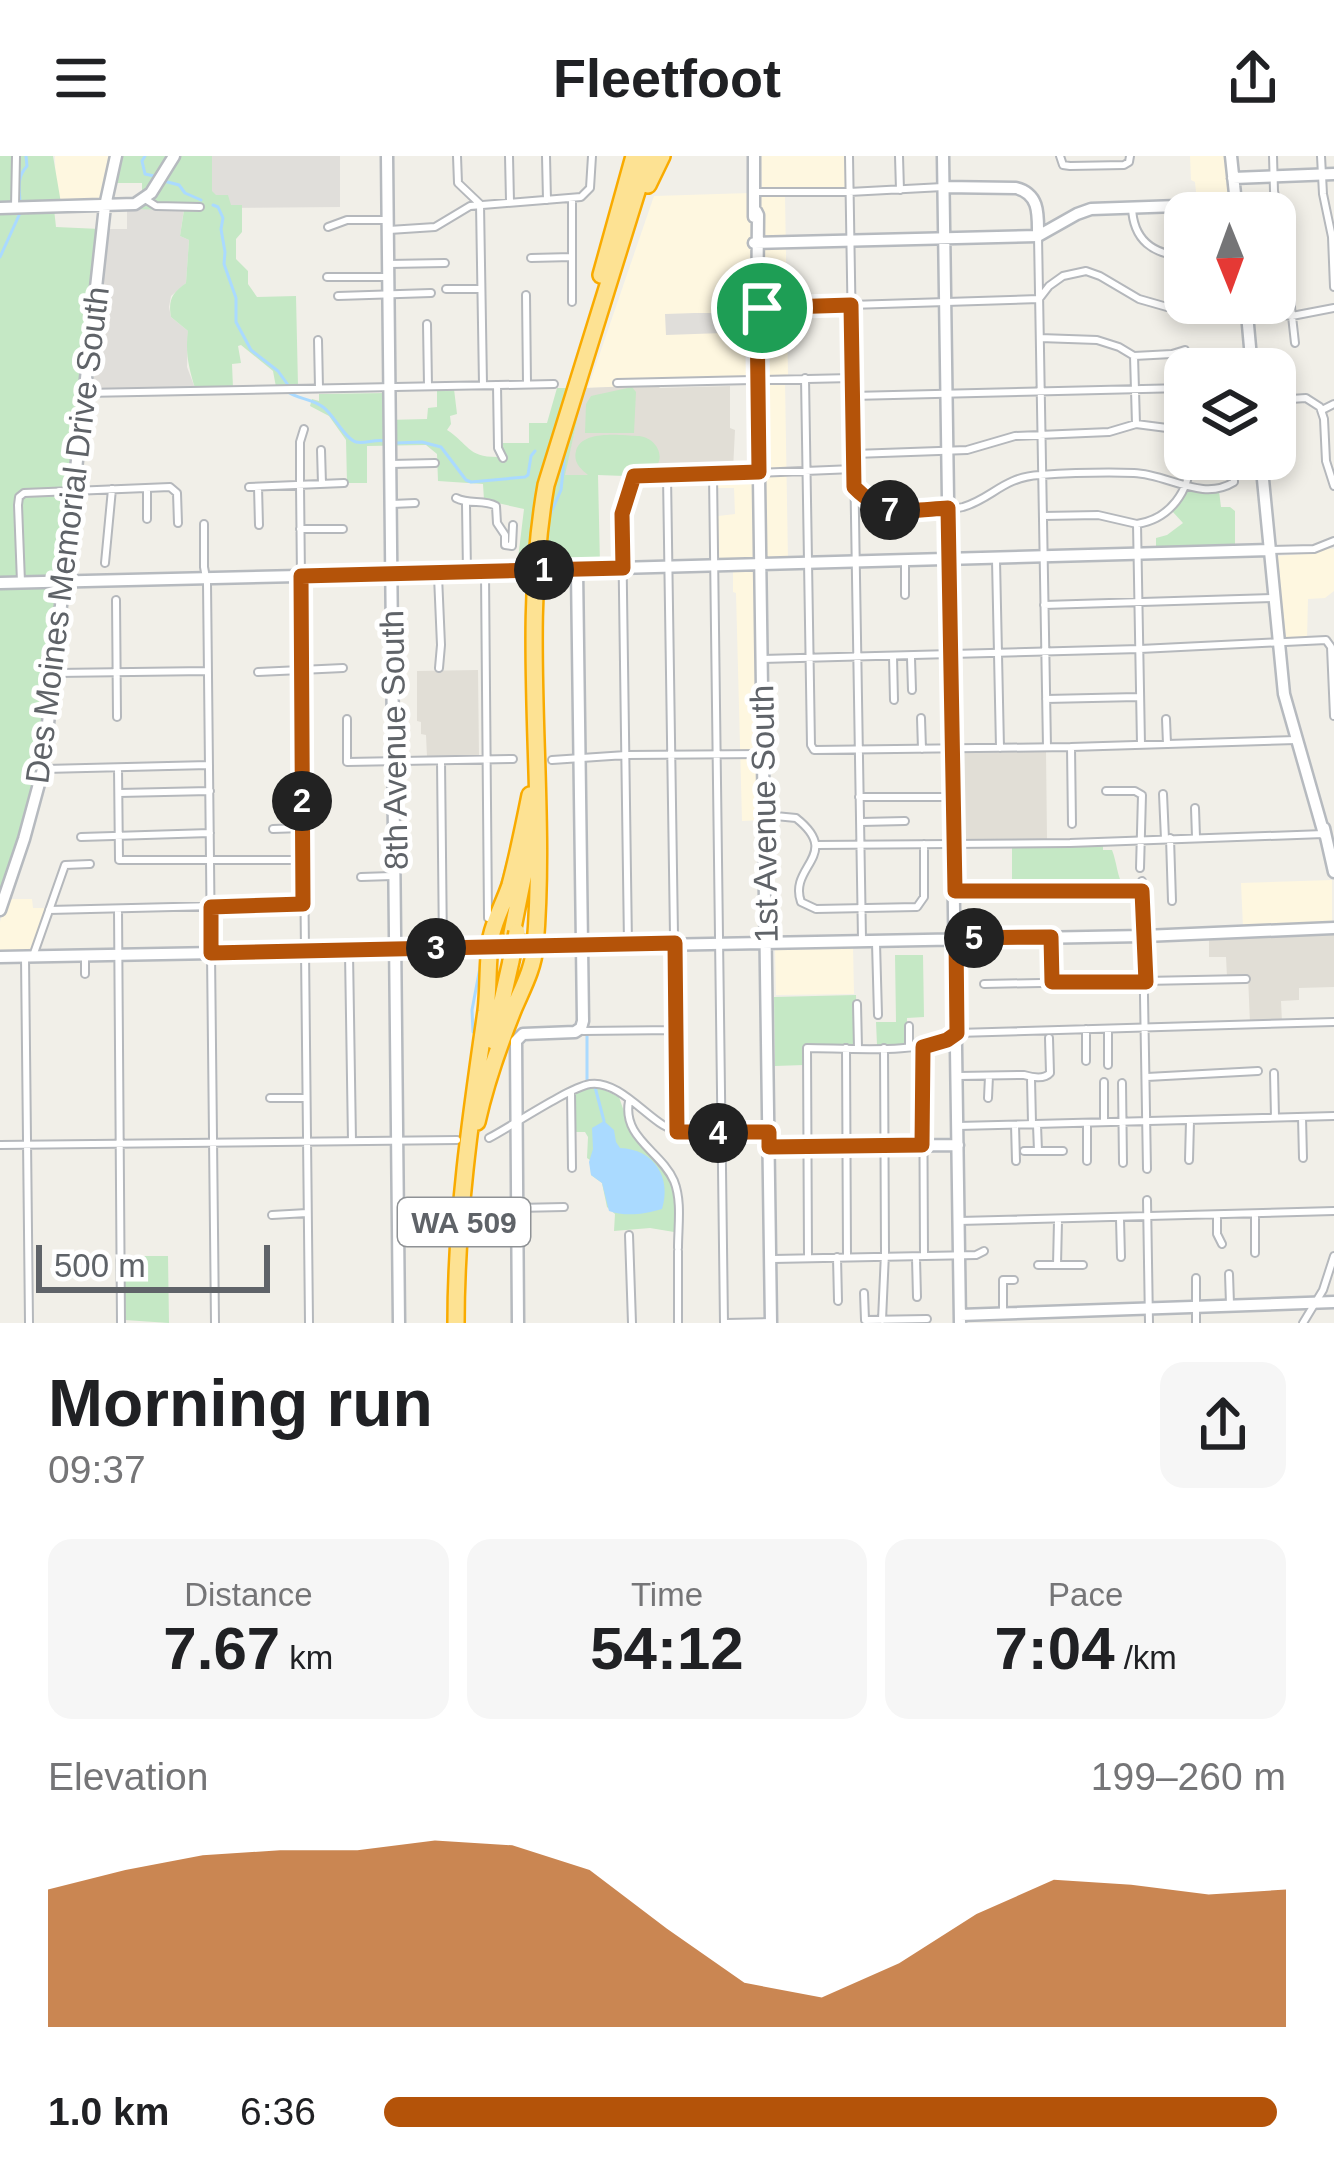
<!DOCTYPE html>
<html lang="en">
<head>
<meta charset="utf-8">
<style>
  body { margin:0; font-family:Helvetica,sans-serif; background:#f6f6f6; color:#202124; height:100vh; display:flex; flex-direction:column; font-size:45px; white-space:nowrap }
  * { box-sizing:border-box; margin:0 }
  p { font-size:39px; color:#757577 }
  .icon { flex:none; width:66px; height:66px; fill:none; stroke:currentColor; stroke-width:2; stroke-linecap:round; stroke-linejoin:round }
  .map { position:relative; height:1167px; overflow:hidden }
  .drawer { display:flex; flex-direction:column; background:#fff; flex:1 }
  .drawer>* { flex:none }
  .needle { width:78px; rotate:179deg }
  .controls { position:absolute; left:1164px; top:36px; display:grid; gap:24px }
  .controls a { display:grid; place-items:center; width:132px; height:132px; border-radius:24px; background:#fff; box-shadow:0 6px 18px #0003; font-size:60px }
  .scale { position:absolute; left:36px; bottom:30px; width:234px; box-sizing:border-box; padding-left:12px; border:6px solid #5f6368; border-top:0; font-size:33px; line-height:42px; white-space:nowrap; color:#5f6368; -webkit-text-stroke:9px #fff; paint-order:stroke }
  .pin { position:absolute; display:grid; place-items:center; width:102px; height:102px; color:#fff; margin:-51px; border:6px solid #fff; border-radius:50%; box-shadow:0 3px 12px #0007 }
  .km { position:absolute; width:60px; height:60px; margin:-30px; border-radius:50%; background:#222; color:#fff; font-size:33px; line-height:60px; text-align:center }
  .round { display:grid; place-items:center; flex:none; width:126px; height:126px; border-radius:24px; background:#f6f6f6 }
  .head { display:flex; align-items:center; justify-content:space-between; height:204px; padding:0 48px }
  h1 { font-size:66px; font-weight:600; line-height:90px }
  .figures { display:grid; grid-template-columns:repeat(3,1fr); gap:18px; height:204px; padding:12px 48px }
  .figures div { display:grid; align-content:center; border-radius:24px; background:#f6f6f6; text-align:center }
  .figures b { font-size:60px; font-weight:600 }
  .figures small { font-size:33px; font-weight:400 }
  .figures p { font-size:33px }
  .chart { height:336px; padding:24px 48px }
  .chart p { display:flex; justify-content:space-between }
  .chart svg { width:100%; height:216px; margin-top:12px; fill:#b45309; opacity:.7 }
  ul { padding:0 48px; list-style:none; font-size:39px }
  li { display:grid; grid-template-columns:192px 144px 1fr; align-items:center; height:90px }
  li i { height:30px; border-radius:15px; background:#b45309 }
  header { display:flex; justify-content:space-between; align-items:center; height:156px; padding:0 48px; background:#fff; font-size:54px; font-weight:600 }
  .map>svg:first-child { display:block }
</style>
</head>
<body>
<header><svg class="icon" aria-label="menu" viewBox="0 0 24 24"><path d="M4 6h16M4 12h16M4 18h16"/></svg>Fleetfoot<svg class="icon" aria-label="share" viewBox="0 0 24 24"><path d="M12 15V3M7 8l5-5 5 5M5 13v7h14v-7"/></svg></header>
<div class="map">
<svg width="1334" height="1167" viewBox="0 0 1334 1167">
  <rect width="100%" height="100%" fill="#f1efe8"/>
  <path fill="#fef7e0" d="M 55,0 L 111,0 L 101,45 L 56,47 Z
    M 761,0 L 853,0 L 853,33 L 762,34 Z
    M 1190,0 L 1226,0 L 1230,43 L 1197,46 L 1195,26 L 1191,24 Z
    M 750,37 L 752,217 L 750,220 L 618,223 L 618,231 L 588,232 L 654,40 Z
    M 765,38 L 785,40 L 788,219 L 768,219 L 764,216 L 761,40 Z
    M 766,225 L 785,225 L 788,406 L 767,405 L 766,402 L 763,231 Z
    M 754,320 L 756,405 L 719,406 L 718,360 L 735,358 L 734,332 L 718,332 L 717,321 Z
    M 1327,392 L 1334,393 L 1334,435 L 1325,442 L 1308,443 L 1307,483 L 1286,484 L 1277,400 L 1317,397 Z
    M 733,415 L 753,415 L 755,417 L 761,664 L 742,665 L 736,437 L 733,436 Z
    M 1332,724 L 1332,768 L 1243,772 L 1241,727 Z
    M 7,743 L 32,743 L 33,752 L 48,752 L 31,797 L 0,797 L 0,766 Z
    M 853,790 L 854,838 L 776,839 L 775,792 Z"/>
  <path fill="#e0deda" d="M 212,0 L 340,0 L 340,51 L 212,52 Z
    M 127,53 L 184,53 L 180,80 L 189,84 L 186,127 L 171,140 L 169,151 L 171,161 L 188,175 L 187,211 L 195,232 L 92,232 L 107,73 L 127,73 Z
    M 695,157 L 752,157 L 752,176 L 666,179 L 665,158 Z"/>
  <path fill="#e1ded6" d="M 657,229 L 660,232 L 730,230 L 730,272 L 735,274 L 733,314 L 564,320 L 584,232 Z
    M 478,514 L 479,600 L 427,601 L 426,579 L 421,578 L 421,566 L 417,565 L 417,515 Z
    M 1046,595 L 1047,683 L 958,684 L 957,597 Z
    M 1334,778 L 1334,831 L 1299,832 L 1299,844 L 1281,845 L 1282,866 L 1250,867 L 1248,820 L 1227,821 L 1226,801 L 1209,801 L 1209,782 Z"/>
  <path fill="#c5e8c5" d="M 0,0 L 53,0 L 61,47 L 0,50 Z
    M 122,0 L 212,0 L 212,35 L 216,39 L 228,39 L 231,49 L 242,49 L 242,76 L 236,83 L 236,103 L 248,115 L 248,128 L 257,141 L 296,140 L 298,230 L 276,231 L 273,215 L 241,189 L 238,190 L 241,207 L 232,208 L 233,232 L 195,232 C 189,213 185,196 188,175 L 171,161 C 168,144 172,137 186,127 L 189,84 L 180,80 L 184,54 L 127,53 L 142,45 L 142,27 L 114,27 Z
    M 54,53 L 56,71 L 100,73 L 63,423 L 0,425 L 0,54 Z
    M 632,231 L 636,236 L 634,277 L 585,277 L 586,248 L 591,240 Z
    M 557,232 L 584,232 L 565,319 L 588,319 C 581,313 573,307 576,295 C 581,274 620,279 637,280 C 658,280 671,308 646,317 C 633,322 613,319 598,319 L 600,409 L 517,411 L 524,353 L 484,344 L 483,328 L 438,325 L 437,298 L 426,289 L 367,290 L 367,327 L 347,327 L 346,284 L 329,260 L 310,250 L 312,243 L 319,245 L 319,238 L 386,237 L 387,264 L 427,263 L 428,252 L 437,251 L 437,233 L 454,233 L 457,258 L 450,260 L 451,268 L 447,274 C 469,288 467,301 497,301 L 498,287 L 529,287 L 529,267 L 547,267 Z
    M 1188,334 L 1219,335 L 1221,351 L 1230,351 L 1235,355 L 1235,391 L 1156,394 L 1156,382 L 1167,379 L 1183,367 L 1172,355 Z
    M 55,430 L 58,432 L 38,618 L 27,662 L 0,740 L 0,432 Z
    M 1103,689 L 1103,694 L 1112,694 C 1117,707 1117,720 1124,732 L 1012,732 L 1012,690 Z
    M 895,799 L 923,799 L 924,861 L 907,862 L 907,888 L 877,889 L 876,866 L 896,866 Z
    M 856,839 L 857,888 L 805,889 L 804,909 L 775,910 L 774,841 Z
    M 596,930 L 619,941 L 632,979 L 665,1014 L 675,1032 L 674,1076 L 650,1072 L 614,1075 L 615,1058 L 607,1051 L 602,1027 L 591,1019 L 590,1004 L 587,1002 L 588,981 L 585,976 L 573,976 L 572,938 Z
    M 124,1100 L 168,1100 L 169,1167 L 125,1164 Z"/>
  <path fill="#aadaff" d="M 604,965 L 614,974 L 616,986 L 620,992 C 654,993 672,1022 662,1053 C 646,1058 625,1061 609,1055 L 602,1027 L 591,1019 L 589,1006 L 593,993 L 592,972 Z"/>
  <g fill="none" stroke-linecap="round" stroke-linejoin="round">
    <path stroke="#aadaff" stroke-width="3" d="M 145,0 L 142,5 L 145,18 L 154,20
      M 164,25 L 179,29 L 185,37 L 201,44
      M 20,45 C 19,31 17,21 27,10 L 26,0
      M 213,49 L 218,51 L 223,62 L 221,73 L 225,96 L 224,108 L 236,142 L 236,166 L 251,194 L 278,215 L 288,229
      M 0,101 L 21,55
      M 288,236 C 298,243 313,243 323,251 C 334,259 345,283 356,286 C 364,288 376,283 385,285
      M 396,287 L 422,286 L 441,291 L 466,324 L 471,326 L 525,321 L 528,319 L 531,300 L 535,295
      M 549,361 L 561,334 L 565,296
      M 542,513 L 542,545
      M 542,561 L 545,613
      M 499,738 L 513,684
      M 473,876 L 472,854 L 482,801
      M 587,880 L 587,924
      M 595,931 L 604,965"/>
    <defs>
      <path id="street" d="M 457,0 L 458,27 L 480,48 L 483,228
        M 509,0 L 510,45
        M 546,0 L 547,44
        M 849,0 L 862,783
        M 899,0 L 900,34
        M 1060,0 L 1063,9 L 1070,10 L 1124,9 L 1129,6 L 1130,0
        M 1273,0 L 1274,35 L 1283,79 L 1295,187
        M 1321,0 L 1323,38 L 1332,81 L 1334,131
        M 755,36 L 849,36 L 943,31
        M 145,43 L 156,50 L 200,51
        M 15,51 L 16,0
        M 1132,51 C 1133,84 1153,99 1185,100
        M 328,71 L 347,64 L 388,64
        M 389,74 L 435,71 L 470,50 L 581,41 L 590,32 L 592,0
        M 1038,80 L 1047,591
        M 531,102 L 572,101
        M 389,108 L 445,107
        M 327,121 L 385,121
        M 446,133 L 481,133
        M 526,139 L 527,228
        M 338,140 L 431,137
        M 572,146 L 572,44
        M 757,152 L 1039,143 L 1049,130 L 1063,120 L 1086,115 L 1100,120 L 1139,143 L 1167,151 L 1225,152 L 1292,160 L 1334,152
        M 427,168 L 428,230
        M 1040,182 L 1097,184 L 1119,191 L 1134,200 L 1172,198 L 1185,194
        M 318,184 L 319,232
        M 1134,200 L 1136,268
        M 805,222 L 811,589 L 814,594 L 1071,591 L 1296,584
        M 617,227 L 852,222
        M 497,229 L 498,292 L 503,302
        M 85,237 L 554,228
        M 852,240 L 1185,232
        M 1275,244 L 1306,242 L 1320,251 L 1324,263 L 1326,305 L 1334,330
        M 1322,254 L 1334,248
        M 304,273 L 300,286 L 300,329 L 309,1167
        M 321,294 L 322,328
        M 854,298 L 967,294 L 1015,280 L 1109,276 L 1136,268 L 1167,272 L 1179,279 L 1185,287
        M 391,308 L 435,307
        M 713,318 L 724,1167
        M 667,320 L 677,976
        M 249,331 L 344,327
        M 258,331 L 259,369
        M 857,333 C 863,340 870,347 879,351 C 894,357 947,355 963,351 C 993,342 1003,321 1040,319 C 1071,317 1103,316 1134,317 C 1168,318 1202,346 1234,326 L 1233,303
        M 456,342 C 469,349 484,343 496,350 L 497,367 L 505,379 L 505,389 L 512,390 L 513,369
        M 392,348 L 415,347
        M 466,348 L 467,417
        M 1043,360 L 1098,359 L 1137,368
        M 147,363 L 147,332
        M 204,368 L 204,411 L 207,427 L 215,1167
        M 300,373 L 343,373
        M 1270,394 L 1314,393 L 1334,385
        M 996,404 L 1000,592
        M 105,407 L 112,333
        M 485,418 L 488,762
        M 438,420 L 441,489 L 439,512
        M 21,426 L 18,349 L 19,341 L 24,337 L 170,331 L 177,337 L 178,367
        M 905,439 L 905,405
        M 116,444 L 117,561
        M 1044,449 L 1275,442
        M 893,500 L 894,544
        M 911,502 L 912,534
        M 761,503 L 1140,493 L 1326,484 L 1331,491 L 1334,560
        M 258,516 L 343,512
        M 56,517 L 208,515
        M 1046,543 L 1138,541
        M 921,562 L 922,593
        M 347,563 L 347,606 L 513,603
        M 1166,563 L 1167,588
        M 1141,589 L 1137,368 C 1170,363 1190,335 1190,303
        M 1071,591 L 1072,668
        M 552,604 L 626,599 L 764,598
        M 441,605 L 443,792
        M 118,612 L 119,704 L 303,704
        M 45,613 L 209,609
        M 1106,635 L 1135,635 L 1142,639 L 1140,712
        M 119,637 L 210,635
        M 1163,638 L 1165,683
        M 859,641 L 951,641
        M 1195,652 L 1196,681
        M 765,659 L 796,662 C 843,699 788,710 801,746 L 816,753 L 917,751 L 924,741 L 924,688
        M 861,666 L 905,665
        M 273,673 L 302,672
        M 81,681 L 210,677
        M 1170,682 L 1172,745
        M 816,689 L 1070,687 L 1324,678
        M 361,721 L 392,720
        M 1142,725 L 1147,1013
        M 955,735 L 1142,735
        M 118,753 L 121,1167
        M 49,754 L 303,748
        M 1051,782 L 1051,826
        M 876,787 L 878,859
        M 628,788 L 622,367 L 632,322 L 854,313
        M 349,797 L 352,985
        M 85,799 L 85,818
        M 33,800 L 65,709 L 90,708
        M 25,801 L 29,1167
        M 984,828 L 1246,823
        M 857,848 L 858,892
        M 909,870 L 909,890
        M 1086,873 L 1086,905
        M 583,875 L 675,874
        M 923,891 L 924,1100
        M 846,892 L 847,1101
        M 1108,909 L 1108,873
        M 1274,917 L 1275,961
        M 958,920 L 1024,919 C 1031,921 1044,924 1050,917 L 1049,882
        M 1147,921 L 1258,915
        M 1031,923 L 1032,967
        M 1104,926 L 1104,966
        M 1122,927 L 1123,1007
        M 571,936 L 572,1012
        M 270,942 L 306,942
        M 988,942 L 989,920
        M 629,945 C 622,982 661,995 674,1025 C 682,1045 678,1070 678,1092
        M 1302,961 L 1303,1002
        M 1015,969 L 1016,1005
        M 1037,969 L 1038,995
        M 958,970 L 1334,960
        M 489,982 C 512,970 568,932 590,928 C 616,924 642,956 663,969 C 690,986 735,976 766,976
        M 0,989 L 457,984
        M 1024,995 L 1063,995
        M 1189,1004 L 1190,965
        M 1087,1005 L 1087,967
        M 1147,1044 L 1149,1167
        M 517,1052 L 564,1051
        M 1255,1058 L 1255,1097
        M 272,1059 L 307,1057
        M 1217,1059 L 1217,1078 L 1222,1088
        M 1120,1063 L 1121,1101
        M 959,1065 L 1334,1055
        M 629,1079 L 632,1167
        M 837,1101 L 838,1145
        M 808,1102 L 807,892 C 847,892 926,900 957,877 L 1334,866
        M 916,1102 L 917,1141
        M 773,1103 L 976,1099 L 984,1095
        M 1038,1109 L 1083,1109
        M 1057,1109 L 1058,1065
        M 1229,1118 L 1230,1148
        M 864,1137 L 865,1164 L 927,1163
        M 1003,1157 L 1003,1124 L 1014,1124
        M 882,1164 L 885,1097 L 884,892
        M 678,1167 L 678,1095
        M 726,1167 L 771,1166
        M 1196,1167 L 1196,1122
        M 1303,1167 L 1323,1134 L 1334,1100"/>
      <path id="secondary" d="M 387,0 L 399,1167
        M 943,0 L 960,1167
        M 1231,0 L 1237,57
        M 1233,22 L 1334,18
        M 943,31 L 1016,32 C 1040,38 1038,59 1038,80
        M 0,52 L 135,48 L 151,37 L 174,0
        M 756,55 L 758,59 L 757,181 L 771,1167
        M 754,61 L 754,0
        M 754,87 L 1038,80 L 1077,58 L 1091,53 L 1236,48
        M 1246,147 L 1252,213
        M 1261,303 L 1284,538 L 1324,678
        M 545,414 L 1270,394
        M 0,427 L 516,415
        M 1324,672 L 1334,716
        M 0,754 L 24,683 L 43,613 L 105,50 L 116,0
        M 0,801 L 1144,780 L 1334,772
        M 769,991 L 958,989
        M 960,1159 L 1334,1146
        M 518,1167 L 516,885 L 523,878 L 575,876 L 581,872 L 583,865 L 577,414"/>
      <path id="highway" d="M 648,29 L 662,0
        M 601,119 L 634,0
        M 512,777 L 524,717 L 528,670
        M 493,885 L 511,805
        M 477,966 C 486,926 499,889 514,852 C 523,831 533,813 535,791 C 548,638 519,481 546,329 L 648,0
        M 456,1167 C 456,1061 471,959 486,855 C 489,830 487,805 491,781 C 495,762 504,747 510,729 C 518,699 524,669 530,639"/>
    </defs>
    <use href="#street" stroke="#b5b8bc" stroke-width="10"/>
    <use href="#secondary" stroke="#b6babf" stroke-width="15"/>
    <use href="#highway" stroke="#f9ab00" stroke-width="20"/>
    <use href="#street" stroke="#fff" stroke-width="6"/>
    <use href="#secondary" stroke="#fff" stroke-width="10"/>
    <use href="#highway" stroke="#fde293" stroke-width="15"/>
    <defs>
      <path id="secondary-bridge" d="M 516,415 L 545,414"/>
      <path id="highway-bridge" d="M 511,805 L 517,776"/>
    </defs>
    <use href="#secondary-bridge" stroke="#b6babf" stroke-width="15" stroke-linecap="butt"/>
    <use href="#highway-bridge" stroke="#f9ab00" stroke-width="20" stroke-linecap="butt"/>
    <use href="#secondary-bridge" stroke="#fff" stroke-width="10"/>
    <use href="#highway-bridge" stroke="#fde293" stroke-width="15"/>
  </g>
  <g fill="none" stroke-linecap="round" stroke-linejoin="round">
    <defs>
      <path id="route" d="M 851,149 L 854,331 C 884,362 909,354 948,352 L 955,735 L 1142,735 L 1146,826 L 1052,826 L 1051,781 L 956,782 L 957,877 L 947,884 L 923,891 L 922,989 L 769,991 L 769,976 L 677,976 L 675,787 L 211,797 L 211,751 L 303,748 L 301,420 L 623,412 L 622,358 L 634,320 L 759,316 L 757,152 Z"/>
    </defs>
    <use href="#route" stroke="#fff" stroke-width="24"/>
    <use href="#route" stroke="#b45309" stroke-width="15"/>
  </g>
  <g text-anchor="middle" dominant-baseline="central" stroke-width="10" stroke-linejoin="round" paint-order="stroke">
    <rect fill="#fff" stroke="#8f9295" stroke-width="3" x="398" y="1042" width="132" height="48" rx="9"/>
    <g font-size="30" font-weight="bold" fill="#5f6368">
      <text x="464" y="1066">WA 509</text>
    </g>
    <g font-size="33" fill="#5f6368" stroke="#fff">
      <text transform="translate(67 379) rotate(-83)">Des Moines Memorial Drive South</text>
      <text transform="translate(394 584) rotate(-91)">8th Avenue South</text>
      <text transform="translate(764 658) rotate(-91)">1st Avenue South</text>
    </g>
  </g>
</svg>
<div class="controls">
<a><svg class="needle" viewBox="-14 -14 28 28"><path d="M0-13l5 13h-10z" fill="#e53935"/><path d="M0 13l5-13h-10z" fill="#757577"/></svg></a>
<a><svg class="icon" aria-label="layers" viewBox="0 0 24 24"><path d="M12 4l9 5-9 5-9-5zM3 14l9 5 9-5"/></svg></a>
</div>
<div class="scale">500 m</div>
<div class="pin" style="left:762px;top:152px;background:#1e9e55"><svg class="icon" aria-label="arrive" viewBox="0 0 24 24"><path d="M6 21V4h12l-3 4 3 4H6"/></svg></div>
<b class="km" style="left:544px;top:414px">1</b>
<b class="km" style="left:302px;top:645px">2</b>
<b class="km" style="left:436px;top:792px">3</b>
<b class="km" style="left:718px;top:977px">4</b>
<b class="km" style="left:974px;top:782px">5</b>
<b class="km" style="left:890px;top:354px">7</b>
</div>
<section class="drawer">
<div class="head"><div><h1>Morning run</h1><p>09:37</p></div><a class="round"><svg class="icon" aria-label="share" viewBox="0 0 24 24"><path d="M12 15V3M7 8l5-5 5 5M5 13v7h14v-7"/></svg></a></div>
<div class="figures">
<div><p>Distance</p><b>7.67<small> km</small></b></div>
<div><p>Time</p><b>54:12</b></div>
<div><p>Pace</p><b>7:04<small> /km</small></b></div>
</div>
<div class="chart"><p><span>Elevation</span>199–260 m</p>
<svg viewBox="0 0 160 44" preserveAspectRatio="none"><path d="M0 44V16L10 12L20 9L30 8L40 8L50 6L60 7L70 12L80 24L90 35L100 38L110 31L120 21L130 14L140 15L150 17L160 16V44z"/></svg>
</div>
<ul>
<li><b>1.0 km</b>6:36<i style="width:99%"></i></li>
</ul>
</section>
</body>
</html>
